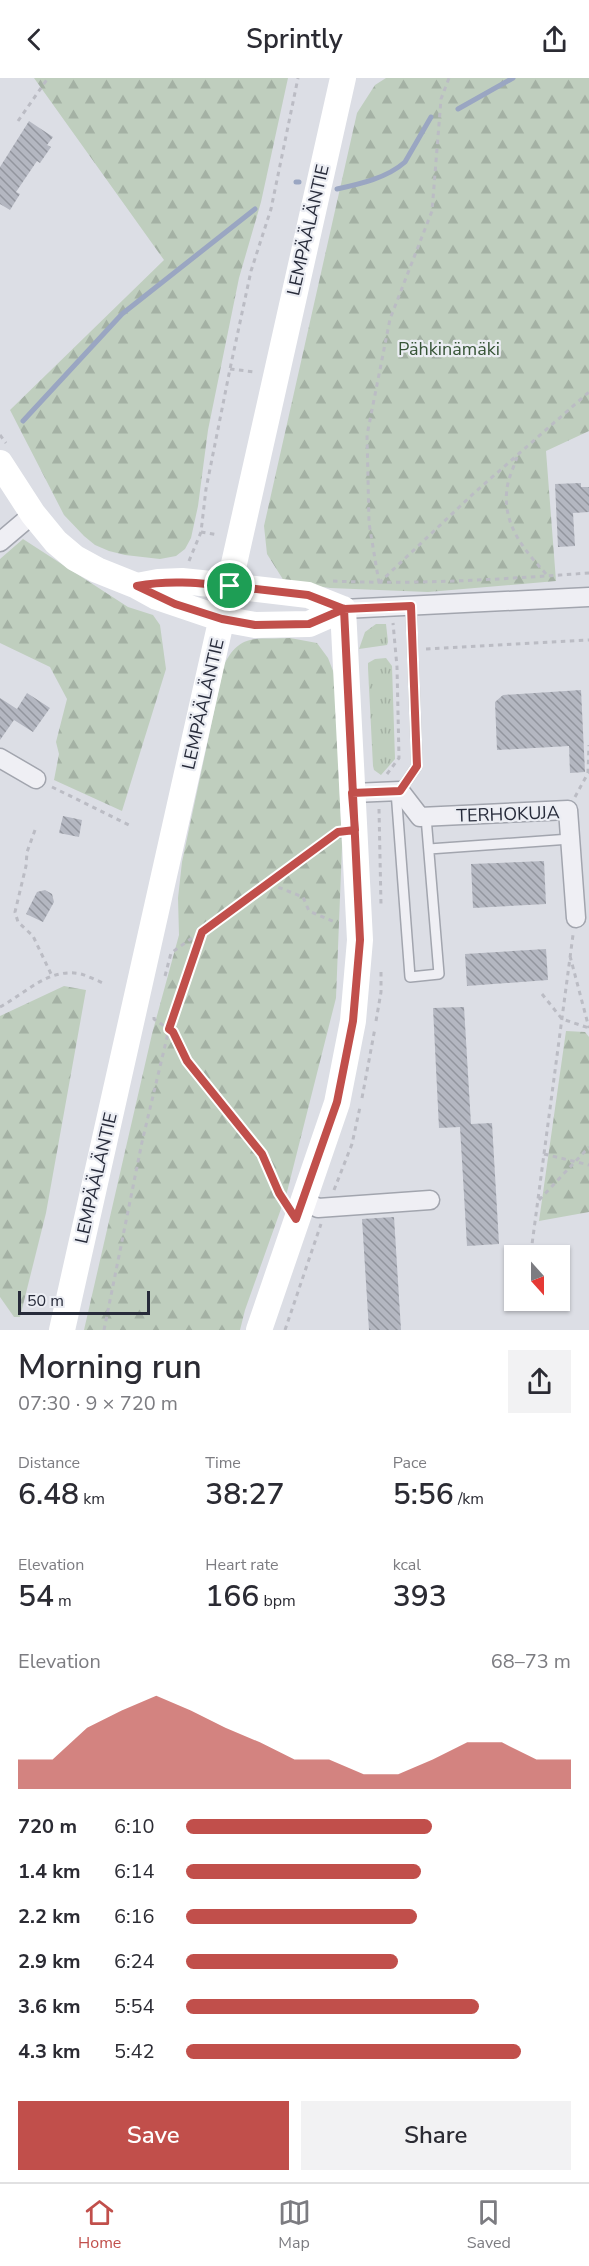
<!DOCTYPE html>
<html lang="en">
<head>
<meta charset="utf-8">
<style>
  body { margin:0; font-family:"Nunito Sans",sans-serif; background:#f2f2f3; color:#2b2b33; height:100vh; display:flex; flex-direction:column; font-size:22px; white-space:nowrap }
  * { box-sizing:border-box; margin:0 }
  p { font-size:20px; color:#7c7c81 }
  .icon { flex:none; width:33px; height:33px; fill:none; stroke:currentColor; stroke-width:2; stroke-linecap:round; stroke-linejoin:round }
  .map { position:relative; height:1252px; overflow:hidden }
  .side { display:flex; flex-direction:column; background:#fff; flex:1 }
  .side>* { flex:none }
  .needle { width:39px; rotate:159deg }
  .fabs { position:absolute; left:504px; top:1167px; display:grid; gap:12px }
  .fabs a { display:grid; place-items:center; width:66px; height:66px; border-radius:0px; background:#fff; box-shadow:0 2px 4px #0004; font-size:30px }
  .scale { position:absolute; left:18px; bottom:15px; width:132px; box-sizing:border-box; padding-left:6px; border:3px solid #272b3a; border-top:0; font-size:16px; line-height:21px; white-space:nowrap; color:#272b3a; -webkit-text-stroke:4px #ebedf3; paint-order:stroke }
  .pin { position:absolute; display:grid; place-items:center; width:51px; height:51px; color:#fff; margin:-26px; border:3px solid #fff; border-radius:50%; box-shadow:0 2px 6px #0007 }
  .round { display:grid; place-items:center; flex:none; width:63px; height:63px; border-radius:0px; background:#f2f2f3 }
  .overview { display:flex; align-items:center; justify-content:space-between; height:102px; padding:0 18px }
  h1 { font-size:33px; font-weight:600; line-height:45px }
  .stats { display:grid; grid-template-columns:repeat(3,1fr); gap:9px; height:102px; padding:6px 18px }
  .stats div { display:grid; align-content:center }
  .stats b { font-size:30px; font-weight:600 }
  .stats small { font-size:16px; font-weight:400 }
  .stats p { font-size:16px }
  .chart { height:168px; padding:12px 18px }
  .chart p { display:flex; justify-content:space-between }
  .chart svg { width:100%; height:108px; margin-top:6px; fill:#c14f4b; opacity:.7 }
  .primary-button { display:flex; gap:12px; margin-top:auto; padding:12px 18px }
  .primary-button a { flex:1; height:69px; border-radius:0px; background:#c14f4b; color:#fff; font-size:24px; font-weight:600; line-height:69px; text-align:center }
  .primary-button a+a { background:#f2f2f3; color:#2b2b33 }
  ul { padding:0 18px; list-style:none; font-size:20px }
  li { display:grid; grid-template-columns:96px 72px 1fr; align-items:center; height:45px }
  li i { height:15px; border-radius:8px; background:#c14f4b }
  header { display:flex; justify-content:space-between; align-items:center; height:78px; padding:0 18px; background:#fff; font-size:27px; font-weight:600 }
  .tab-bar { display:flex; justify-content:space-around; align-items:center; height:84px; border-top:2px solid #e1e1e2; background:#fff; font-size:16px; color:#7c7c81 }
  .tab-bar a { display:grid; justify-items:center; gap:3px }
  .tab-bar .active { color:#c14f4b }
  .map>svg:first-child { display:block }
</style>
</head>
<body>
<header><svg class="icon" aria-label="back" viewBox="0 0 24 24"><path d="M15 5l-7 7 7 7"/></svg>Sprintly<svg class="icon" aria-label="share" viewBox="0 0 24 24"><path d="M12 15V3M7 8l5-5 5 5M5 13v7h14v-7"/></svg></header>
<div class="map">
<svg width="589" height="1252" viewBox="0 0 589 1252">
  <defs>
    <pattern id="grass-tufts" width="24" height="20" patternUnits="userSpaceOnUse" patternTransform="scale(1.5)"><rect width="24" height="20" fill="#bfcebe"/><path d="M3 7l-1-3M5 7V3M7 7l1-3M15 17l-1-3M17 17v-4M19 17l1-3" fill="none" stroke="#a4b1a4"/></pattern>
    <pattern id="forest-firs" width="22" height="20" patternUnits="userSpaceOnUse" patternTransform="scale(1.5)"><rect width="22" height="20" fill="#bfcebe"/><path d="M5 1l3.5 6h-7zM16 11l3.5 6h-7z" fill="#a4b1a4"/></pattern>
    <pattern id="building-back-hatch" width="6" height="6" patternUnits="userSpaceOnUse" patternTransform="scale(1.5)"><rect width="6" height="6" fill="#b4b7c1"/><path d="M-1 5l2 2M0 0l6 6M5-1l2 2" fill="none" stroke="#92959e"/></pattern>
  </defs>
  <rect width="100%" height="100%" fill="#dcdee5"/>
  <path fill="url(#grass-tufts)" d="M 376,546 L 386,546 L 388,564 L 387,567 L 359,571 L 365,554 Z
    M 386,580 L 392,588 L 395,681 L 381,697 L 374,692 L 373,688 L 368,590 L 368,585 L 375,581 Z"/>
  <path fill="url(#forest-firs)" d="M 34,0 L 288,0 L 261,124 L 239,200 L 208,352 L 198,428 L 191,460 L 185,471 L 176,478 L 160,481 L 125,477 L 109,473 L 95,467 L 84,458 L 64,437 L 10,332 L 164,182 Z
    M 386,0 L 589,0 L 589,353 L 546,373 L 556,503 L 428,514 L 330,510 L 284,503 L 267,476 L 264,448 L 357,35 L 375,7 Z
    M 23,461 L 128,529 L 153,537 L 160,547 L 166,591 L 122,733 L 54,702 L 59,676 L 56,664 L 67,621 L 50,589 L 0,565 L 0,481 Z
    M 290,560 L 317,565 L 328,580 L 335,598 L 342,769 L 336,920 L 287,1114 L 245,1232 L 240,1252 L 84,1252 L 152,956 L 179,857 L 178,820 L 182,784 L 224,587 C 240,554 258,562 290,560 Z
    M 64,908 L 86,912 L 46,1135 L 20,1239 L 14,1239 L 0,1219 L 0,938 Z
    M 566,953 L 585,954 L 589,959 L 589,1134 L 539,1143 Z"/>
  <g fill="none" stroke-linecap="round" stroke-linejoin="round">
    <path stroke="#9aa6c2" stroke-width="5" d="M 458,31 L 513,0
      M 296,104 L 299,104
      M 337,111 C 360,106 387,100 405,84 L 431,39
      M 23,343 L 122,236 L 255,131"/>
  </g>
  <path fill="url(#building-back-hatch)" d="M 29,43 L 53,59 L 47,67 L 51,69 L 40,85 L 37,83 L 16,114 L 20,116 L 10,132 L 0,126 L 0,89 Z
    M 581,405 L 581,409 L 589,409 L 589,434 L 573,435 L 575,468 L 558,469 L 555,406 Z
    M 581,612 L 585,694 L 570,695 L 569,668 L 497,672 L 495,624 L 503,617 Z
    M 27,615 L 50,630 L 33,654 L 14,642 L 0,662 L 0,620 L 17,631 Z
    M 63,738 L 82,742 L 79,759 L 59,755 Z
    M 544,783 L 546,826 L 473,830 L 471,786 Z
    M 45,812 L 52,816 L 54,824 L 43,844 L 26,836 L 37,814 Z
    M 546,871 L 548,902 L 467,908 L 465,876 Z
    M 464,929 L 471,1046 L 492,1045 L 499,1166 L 467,1168 L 460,1049 L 439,1050 L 433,930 Z
    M 394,1139 L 401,1252 L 369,1252 L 362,1141 Z"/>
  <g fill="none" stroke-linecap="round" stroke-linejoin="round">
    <defs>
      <path id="lane" d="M 396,713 L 410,899 L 439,896 L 426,739
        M 400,713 L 417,688 L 411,528
        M 429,771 L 570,761"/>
      <path id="street" d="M 0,464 L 33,436
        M 343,531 L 589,519
        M 0,680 L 36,701
        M 353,715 L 400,713 L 420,739 L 568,732 L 576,840
        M 302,1122 L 318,1130 L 430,1122"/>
    </defs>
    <use href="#lane" stroke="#a2a5ae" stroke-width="12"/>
    <use href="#street" stroke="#a2a5ae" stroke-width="21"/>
    <path stroke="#bbbcc4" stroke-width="3" stroke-dasharray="4.5 4.5" stroke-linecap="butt" d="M 18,43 L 48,0
      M 230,291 L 255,294
      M 0,357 L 6,365
      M 517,379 C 514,389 508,400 507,411 C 502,447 525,473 548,498
      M 201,454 L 218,457
      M 189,483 L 201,454 L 206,411 L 230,291 L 251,193 L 271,131 L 298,0
      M 333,503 C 419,507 504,501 589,495
      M 379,505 L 369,445 L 367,357 L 390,241 L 432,133 L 441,21 L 449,0
      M 379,505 L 473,416 L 589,314
      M 426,571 L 589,562
      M 387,696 L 399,680 L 397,589 L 393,545
      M 52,709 L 131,748
      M 575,719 L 588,695 L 589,667
      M 379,731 L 381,827
      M 35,752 L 27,774 L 26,788 L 15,834 L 18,844 L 33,858 L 52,898
      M 270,806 L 303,819 L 309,833 L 337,845
      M 570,878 L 589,950
      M 165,898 L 171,875 L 334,758
      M 542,916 L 562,941 L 589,950
      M 0,929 C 26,915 49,889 81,896 C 88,898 96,902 103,905
      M 154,939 L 154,941 L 173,954 L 187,983 L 263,1076 L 282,1119
      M 376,943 L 381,914 L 381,890
      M 362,1020 L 375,950
      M 544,1076 L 589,1087
      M 334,1112 L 352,1066 L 360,1029
      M 539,1122 L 589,1069
      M 531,1174 L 573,857
      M 104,1252 L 142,1064 L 169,951 L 202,855
      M 285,1252 L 321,1146"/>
    <use href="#lane" stroke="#efeff4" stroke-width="9"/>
    <use href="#street" stroke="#efeff4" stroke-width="18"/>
    <path stroke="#fff" stroke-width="26" d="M 0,385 L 33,436 L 56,464 L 75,480 L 97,492 L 137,508 L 157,519 L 222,541 L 255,547 L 309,546 L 343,531
      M 137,508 L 158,504 L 182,503 L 230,508 L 308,517 L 343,531
      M 62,1252 L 343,0
      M 259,1252 L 337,1025 L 353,943 L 360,862 L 343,531"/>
  </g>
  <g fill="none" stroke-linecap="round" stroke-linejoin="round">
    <defs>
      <path id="route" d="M 230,508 C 198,505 168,502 137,508 L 175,526 L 222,541 L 255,547 L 309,546 L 344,531 L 360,862 L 353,943 L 337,1024 L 296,1141 L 279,1115 L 262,1076 L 187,983 L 173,954 L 169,951 L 202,854 L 338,754 L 355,752 L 352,715 L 400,713 L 417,688 L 411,528 L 344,531 L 308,517 L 230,508"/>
    </defs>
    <use href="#route" stroke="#fff" stroke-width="12"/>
    <use href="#route" stroke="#c14f4b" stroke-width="8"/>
  </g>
  <g text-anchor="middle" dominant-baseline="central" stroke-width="4.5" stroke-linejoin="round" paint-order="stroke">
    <g font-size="18" fill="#272b3a" stroke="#ebedf3">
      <text transform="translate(308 152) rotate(-77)">LEMPÄÄLÄNTIE</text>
      <text transform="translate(203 626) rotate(-77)">LEMPÄÄLÄNTIE</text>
      <text transform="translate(508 736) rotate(-2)">TERHOKUJA</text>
      <text transform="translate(96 1100) rotate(-77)">LEMPÄÄLÄNTIE</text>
    </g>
    <g font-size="18" fill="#365436" stroke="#ebedf3">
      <text x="449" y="271">Pähkinämäki</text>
    </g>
  </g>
</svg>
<div class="fabs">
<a><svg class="needle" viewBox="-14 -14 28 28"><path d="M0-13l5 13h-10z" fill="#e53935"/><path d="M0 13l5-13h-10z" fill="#7c7c81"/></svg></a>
</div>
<div class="scale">50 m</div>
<div class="pin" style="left:230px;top:508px;background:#1e9e55"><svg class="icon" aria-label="arrive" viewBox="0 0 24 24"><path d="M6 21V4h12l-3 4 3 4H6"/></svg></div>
</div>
<section class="side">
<div class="overview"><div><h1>Morning run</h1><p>07:30 · 9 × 720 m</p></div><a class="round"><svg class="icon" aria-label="share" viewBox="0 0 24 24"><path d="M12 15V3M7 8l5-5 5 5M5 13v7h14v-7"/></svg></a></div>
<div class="stats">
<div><p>Distance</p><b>6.48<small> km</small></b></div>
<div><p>Time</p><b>38:27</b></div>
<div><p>Pace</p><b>5:56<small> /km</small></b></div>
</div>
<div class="stats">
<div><p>Elevation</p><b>54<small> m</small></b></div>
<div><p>Heart rate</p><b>166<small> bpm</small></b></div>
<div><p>kcal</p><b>393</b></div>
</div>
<div class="chart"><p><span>Elevation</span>68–73 m</p>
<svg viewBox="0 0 160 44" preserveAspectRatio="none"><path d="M0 44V32L10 32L20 19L30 12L40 6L50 12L60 19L70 25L80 32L90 32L100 38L110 38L120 32L130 25L140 25L150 32L160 32V44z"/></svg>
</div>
<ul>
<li><b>720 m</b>6:10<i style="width:64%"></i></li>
<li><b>1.4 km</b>6:14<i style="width:61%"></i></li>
<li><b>2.2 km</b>6:16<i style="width:60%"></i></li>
<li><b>2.9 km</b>6:24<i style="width:55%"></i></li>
<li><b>3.6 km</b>5:54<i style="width:76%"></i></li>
<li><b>4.3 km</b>5:42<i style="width:87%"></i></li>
</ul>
<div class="primary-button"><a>Save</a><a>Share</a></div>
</section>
<nav class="tab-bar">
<a class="active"><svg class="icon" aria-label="home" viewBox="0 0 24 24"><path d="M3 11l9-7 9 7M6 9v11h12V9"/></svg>Home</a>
<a><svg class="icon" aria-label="map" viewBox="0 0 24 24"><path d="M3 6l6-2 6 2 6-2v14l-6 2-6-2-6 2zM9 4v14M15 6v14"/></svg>Map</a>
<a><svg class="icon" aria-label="saved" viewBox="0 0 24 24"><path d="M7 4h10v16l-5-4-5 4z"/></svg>Saved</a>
</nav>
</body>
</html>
